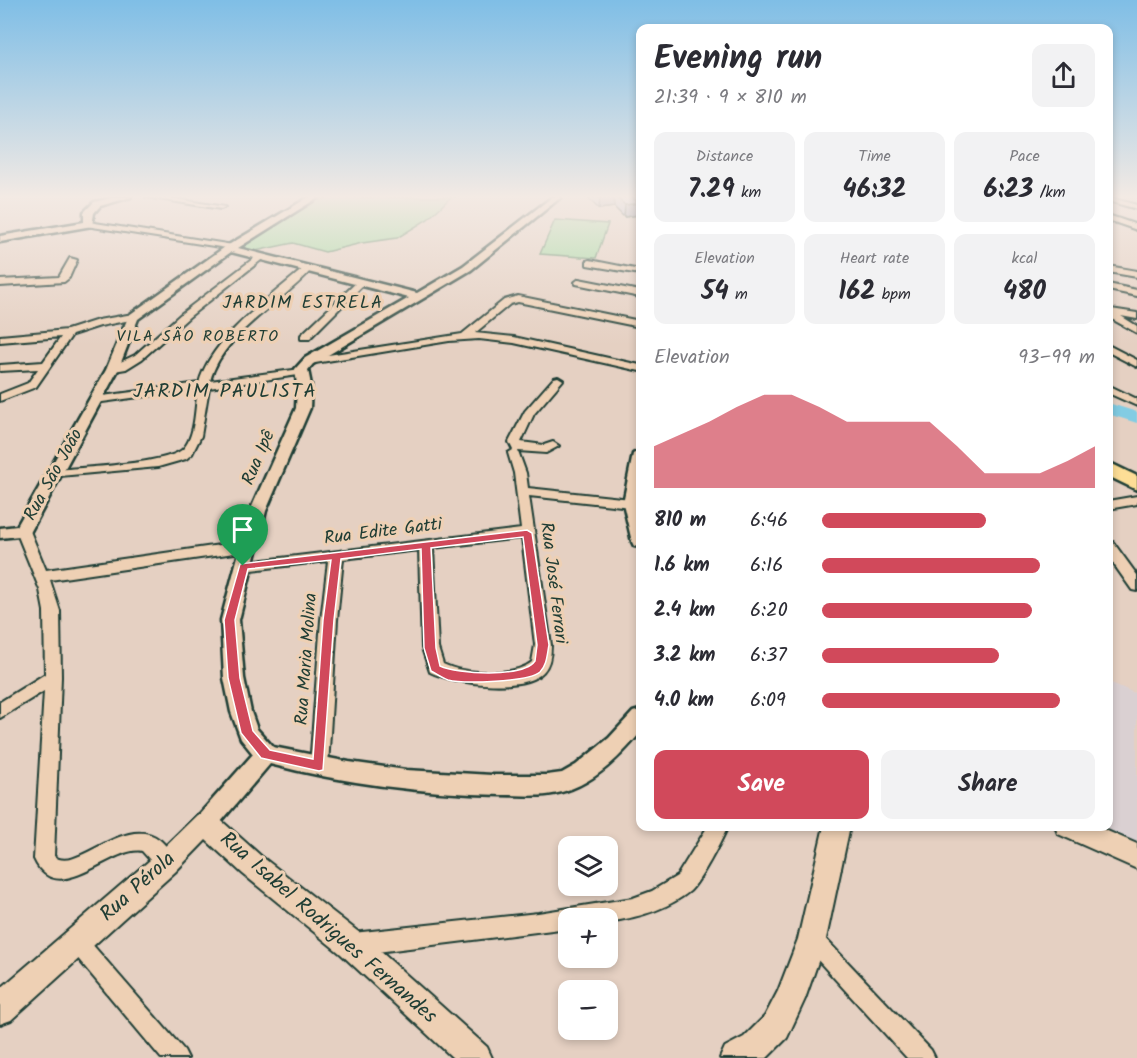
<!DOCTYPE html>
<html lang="en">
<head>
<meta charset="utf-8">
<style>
  body { margin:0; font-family:Kalam,sans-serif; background:#f2f2f3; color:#2b2b33; height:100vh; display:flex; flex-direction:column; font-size:22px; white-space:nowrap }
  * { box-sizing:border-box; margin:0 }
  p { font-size:20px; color:#7c7c81 }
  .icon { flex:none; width:33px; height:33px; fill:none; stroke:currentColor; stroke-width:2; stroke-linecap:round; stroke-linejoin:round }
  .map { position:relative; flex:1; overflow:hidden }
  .sheet { position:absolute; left:636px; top:24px; width:477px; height:807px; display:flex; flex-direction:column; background:#fff; border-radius:12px; box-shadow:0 3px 9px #0003 }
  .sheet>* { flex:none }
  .tools { position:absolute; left:558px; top:836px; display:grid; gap:12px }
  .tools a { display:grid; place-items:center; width:60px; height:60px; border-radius:12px; background:#fff; box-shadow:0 3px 9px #0003; font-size:30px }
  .pin { position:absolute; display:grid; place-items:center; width:51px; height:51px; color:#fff; margin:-62px -26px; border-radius:50% 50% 50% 0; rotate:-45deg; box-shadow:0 0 6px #0007 }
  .pin .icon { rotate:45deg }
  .round { display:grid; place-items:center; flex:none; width:63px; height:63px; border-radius:12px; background:#f2f2f3 }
  .summary { display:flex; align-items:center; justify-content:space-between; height:102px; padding:0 18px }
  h1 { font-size:33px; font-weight:600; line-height:45px }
  .figures { display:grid; grid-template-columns:repeat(3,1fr); gap:9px; height:102px; padding:6px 18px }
  .figures div { display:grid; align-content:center; border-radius:12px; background:#f2f2f3; text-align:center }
  .figures b { font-size:26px; font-weight:600 }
  .figures small { font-size:16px; font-weight:400 }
  .figures p { font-size:16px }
  .chart { height:168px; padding:12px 18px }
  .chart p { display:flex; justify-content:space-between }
  .chart svg { width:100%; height:108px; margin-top:6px; fill:#d1495b; opacity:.7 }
  .cta { display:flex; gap:12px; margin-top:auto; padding:12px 18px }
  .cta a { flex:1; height:69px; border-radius:12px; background:#d1495b; color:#fff; font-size:24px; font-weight:600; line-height:69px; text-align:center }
  .cta a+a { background:#f2f2f3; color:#2b2b33 }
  ul { padding:0 18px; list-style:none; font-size:20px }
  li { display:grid; grid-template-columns:96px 72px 1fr; align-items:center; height:45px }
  li i { height:15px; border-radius:8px; background:#d1495b }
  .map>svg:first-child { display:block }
</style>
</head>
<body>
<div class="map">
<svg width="1137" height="1058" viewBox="0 0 1137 1058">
  <rect width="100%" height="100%" fill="#e5d0c2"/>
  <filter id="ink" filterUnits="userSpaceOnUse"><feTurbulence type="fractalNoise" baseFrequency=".0167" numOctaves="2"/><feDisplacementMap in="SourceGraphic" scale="12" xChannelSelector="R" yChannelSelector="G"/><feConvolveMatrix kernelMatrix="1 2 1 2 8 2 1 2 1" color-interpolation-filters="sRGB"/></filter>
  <g filter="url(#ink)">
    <path fill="#dad0d2" d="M 1109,682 L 1137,694 L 1137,849 L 1088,827 L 1108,826 Z"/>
    <path fill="#a0da9f" stroke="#608c6a" stroke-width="1.5" d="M 329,197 L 456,197 L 450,198 L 428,219 L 397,238 L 362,243 L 325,252 L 293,243 L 255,251 L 240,248 L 316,201 Z
      M 555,220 L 608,224 L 596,258 L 540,254 Z"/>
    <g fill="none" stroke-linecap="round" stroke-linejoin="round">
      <path fill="#82cce3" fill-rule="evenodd" d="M 1108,403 L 1137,412 L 1137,423 L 1108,414 Z"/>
      <defs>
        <path id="minor" d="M 146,197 L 164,197 L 225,207 L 221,209 Z
          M 1108,197 L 1137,205 L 1137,209 L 1108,201 Z
          M 1108,215 L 1137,225 L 1137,230 L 1108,220 Z
          M 89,222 L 233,245 L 237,247 L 233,249 L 86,226 L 86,222 Z
          M 258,255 L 265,257 L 189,317 L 142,359 L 126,369 L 108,372 L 108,368 L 135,355 L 182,313 Z
          M 70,258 L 77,260 L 69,278 L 64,282 L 0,286 L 0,280 L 59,277 Z
          M 590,260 L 640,270 L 640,274 L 587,265 L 587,261 Z
          M 1108,266 L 1137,271 L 1137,277 L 1108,272 Z
          M 305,267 L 312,269 C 280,305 224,332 210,381 L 301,369 L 305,370 L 305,374 L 209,388 L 201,436 L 192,454 L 186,459 L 158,467 L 49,477 L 47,474 L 53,470 C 77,468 171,464 184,448 C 196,434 195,406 198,389 L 95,403 L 89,400 L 95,397 L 199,383 C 211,338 271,297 305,267 Z
          M 579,279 L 640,291 L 640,297 L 576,284 L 575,282 Z
          M 358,281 L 365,283 L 309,339 L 301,339 L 301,335 Z
          M 1108,284 L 1137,290 L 1137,296 L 1108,290 Z
          M 518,296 L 640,321 L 640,327 L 518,302 L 510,304 L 475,333 L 514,337 L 640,365 L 640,371 L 514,343 L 479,339 L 449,341 L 309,364 L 304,361 L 309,358 L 462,334 L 504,300 Z
          M 1111,309 L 1137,313 L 1137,319 L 1121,316 L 1137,326 L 1137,333 L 1108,317 L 1108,310 Z
          M 133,314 L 136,315 L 136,319 L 100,326 L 72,335 L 36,387 L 0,401 L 0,394 L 28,383 L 38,369 L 0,371 L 0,365 L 43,362 L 61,337 L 0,342 L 0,336 L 67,330 L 98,320 Z
          M 1108,345 L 1137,360 L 1137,367 L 1108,352 Z
          M 558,377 L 563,380 L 534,414 L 521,442 L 544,445 L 553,442 L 559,446 L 546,453 L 518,451 L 526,473 L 528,488 L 631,499 L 638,503 L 631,507 L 529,496 L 551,645 C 551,654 550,665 543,672 C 524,693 454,684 430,672 L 422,648 L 419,550 L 343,559 L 337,620 L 328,766 L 325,771 L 319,774 L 313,771 L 310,766 L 321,620 L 328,561 L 243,571 L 238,569 L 236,566 L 238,563 L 521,529 L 514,473 L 508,453 L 513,450 L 509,442 L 525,411 L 554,378 ZM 522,538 L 535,645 L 532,662 C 514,677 463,674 443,664 L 438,648 L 433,548 Z
          M 1108,385 L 1137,399 L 1137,406 L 1108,393 Z
          M 1137,496 L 1137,504 L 1108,509 L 1108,501 Z
          M 23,527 L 30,531 L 46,570 L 248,541 L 255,546 L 248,551 L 50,580 L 60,611 L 61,677 L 54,856 C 79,879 143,788 176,863 L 173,870 L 166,872 L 159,870 L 142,851 C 111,845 57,910 34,859 L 44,691 L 0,718 L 0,702 L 45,674 L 44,611 L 40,590 L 16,531 Z
          M 1108,541 L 1113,542 L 1137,575 L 1137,591 L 1132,590 L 1108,556 Z
          M 708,826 L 728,826 C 722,840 700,882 690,891 C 667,910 636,918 608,922 L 608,918 L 568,918 L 568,928 L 353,955 L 346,951 L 342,944 L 346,937 L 353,933 L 538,913 L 633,898 L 652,891 L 677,876 Z
          M 812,928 L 819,932 L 931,1050 L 935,1058 L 907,1058 L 805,946 L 801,939 L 805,932 Z
          M 77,931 L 84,935 L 184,1050 L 188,1058 L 161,1058 L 70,949 L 66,942 L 70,935 Z"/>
        <path id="tertiary" d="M 116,197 L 131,197 L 100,206 L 94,213 L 92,226 L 0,242 L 0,236 L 84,222 L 84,212 L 94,202 Z
          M 309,197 L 319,197 L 238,248 L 417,293 L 463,266 L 552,197 L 561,197 L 471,270 L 313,364 L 308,370 L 311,385 L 310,408 L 266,511 L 239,620 L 244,678 L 251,712 L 257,729 L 273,747 L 349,762 L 406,770 L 492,775 L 547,775 L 562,773 L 576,765 L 609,738 L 633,712 L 640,710 L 640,733 C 620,757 595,782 565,791 C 545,798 522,795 501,795 C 423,793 346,784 270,764 L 214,830 L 206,833 L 198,830 L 194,823 L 198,816 L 253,754 L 241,739 L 231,712 L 224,678 L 221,620 L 250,511 L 296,408 L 297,385 L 295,369 L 305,358 L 409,298 L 231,252 L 138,319 L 118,370 L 31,531 L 29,535 L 0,538 L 0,528 L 17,526 L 106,370 L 129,315 L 225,247 Z
          M 640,450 L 640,547 L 634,546 L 632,542 L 623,503 L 633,454 Z"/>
        <path id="secondary" d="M 206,812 L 215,815 L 261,856 L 361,934 L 487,1047 L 492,1058 L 453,1058 L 341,954 L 243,874 L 206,840 L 175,872 L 11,1020 L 0,1024 L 0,989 L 157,854 L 197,815 Z
          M 824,826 L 850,826 L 826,939 L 805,999 L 787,1038 L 767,1058 L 720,1058 L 725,1047 L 744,1037 L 765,1016 L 778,991 L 798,939 Z
          M 1055,826 L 1096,826 L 1137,844 L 1137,869 L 1058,834 Z"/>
        <path id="primary" d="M 1108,462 L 1137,476 L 1137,490 L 1108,476 Z"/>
      </defs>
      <use href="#minor" stroke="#1f3d34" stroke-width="4"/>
      <use href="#tertiary" stroke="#1f3d34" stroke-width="5"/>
      <use href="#secondary" stroke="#1f3d34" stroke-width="4"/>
      <use href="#primary" stroke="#1f3d34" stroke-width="5"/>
      <use href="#minor" fill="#eed0b4" fill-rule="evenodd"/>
      <use href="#tertiary" fill="#eed0b4" fill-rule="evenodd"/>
      <use href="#secondary" fill="#eed0b4" fill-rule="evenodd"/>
      <use href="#primary" fill="#fdde96" fill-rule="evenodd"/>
    </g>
    <path fill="#a7b4d5" stroke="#1f3d34" stroke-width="1.5" d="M 587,197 L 636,197 L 638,215 L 624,217 L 614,207 L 599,209 Z"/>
    <path fill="#8892ae" stroke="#1f3d34" stroke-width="1.5" d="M 600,197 L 614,197 L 614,207 L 599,209 Z
      M 638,203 L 638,215 L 624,217 L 625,205 Z"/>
    <path fill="#c2d1f8" stroke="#1f3d34" stroke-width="1.5" d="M 616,197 L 632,197 L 638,203 L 625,205 Z"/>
  </g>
  <linearGradient id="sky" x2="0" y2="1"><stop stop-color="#7fbee6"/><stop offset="0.57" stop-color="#f3eae4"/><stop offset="1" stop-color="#f3eae4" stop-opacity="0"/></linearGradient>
  <rect width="1137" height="345" fill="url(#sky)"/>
  <path fill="#d1495b" stroke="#fff" stroke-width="1.5" fill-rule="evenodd" d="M 527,530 L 532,533 L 549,645 C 547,655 547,665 540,672 C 529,682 463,684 448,680 C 442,678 437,674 431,671 L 424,648 L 421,549 L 341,559 L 334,620 L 323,770 L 319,771 L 261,758 L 241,733 L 228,678 L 224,620 L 240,564 ZM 523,537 L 537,645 L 535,661 C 523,678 457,674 440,666 L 436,648 L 431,548 ZM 331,560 L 323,620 L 313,759 L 270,750 L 253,731 L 240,678 L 235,620 L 248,569 Z"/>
  <g text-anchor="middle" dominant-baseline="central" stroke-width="6" stroke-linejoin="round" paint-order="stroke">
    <g font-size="16" letter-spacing="1.5" fill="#1f3d34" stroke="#eed0b4">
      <text x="198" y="336">VILA SÃO ROBERTO</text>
    </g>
    <g font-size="18" letter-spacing="1.5" fill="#1f3d34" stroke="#eed0b4">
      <text x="303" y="303">JARDIM ESTRELA</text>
    </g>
    <g font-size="18" fill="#1f3d34" stroke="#eed0b4">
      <text transform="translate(259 458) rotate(-67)">Rua Ipê</text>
      <text transform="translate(54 475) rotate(-61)">Rua São João</text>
      <text transform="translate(383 532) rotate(-7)">Rua Edite Gatti</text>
      <text transform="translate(553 583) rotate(83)">Rua José Ferrari</text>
      <text transform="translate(307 659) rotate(-86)">Rua Maria Molina</text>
    </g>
    <g font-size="20" letter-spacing="1.5" fill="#1f3d34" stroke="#eed0b4">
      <text x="225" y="392">JARDIM PAULISTA</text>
    </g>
    <g font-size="21" fill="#1f3d34" stroke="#eed0b4">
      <text transform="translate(138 887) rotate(-42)">Rua Pérola</text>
      <text transform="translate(328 928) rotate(41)">Rua Isabel Rodrigues Fernandes</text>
    </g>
  </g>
</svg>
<div class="tools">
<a><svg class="icon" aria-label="layers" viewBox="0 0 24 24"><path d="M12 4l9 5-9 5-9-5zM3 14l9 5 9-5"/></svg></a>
<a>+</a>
<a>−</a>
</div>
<div class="pin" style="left:243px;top:566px;background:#1e9e55"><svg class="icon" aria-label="arrive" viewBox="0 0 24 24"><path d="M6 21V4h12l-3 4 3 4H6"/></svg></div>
<section class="sheet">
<div class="summary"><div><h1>Evening run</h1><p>21:39 · 9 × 810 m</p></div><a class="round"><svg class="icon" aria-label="share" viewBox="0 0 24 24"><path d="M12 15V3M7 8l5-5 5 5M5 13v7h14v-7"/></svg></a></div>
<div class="figures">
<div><p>Distance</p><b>7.29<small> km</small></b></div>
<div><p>Time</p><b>46:32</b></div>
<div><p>Pace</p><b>6:23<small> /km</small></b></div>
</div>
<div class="figures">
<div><p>Elevation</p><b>54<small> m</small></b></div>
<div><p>Heart rate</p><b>162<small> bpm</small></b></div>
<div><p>kcal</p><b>480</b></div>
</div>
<div class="chart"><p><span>Elevation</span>93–99 m</p>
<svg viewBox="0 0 160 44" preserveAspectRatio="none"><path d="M0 44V27L10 22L20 17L30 11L40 6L50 6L60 11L70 17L80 17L90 17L100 17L110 27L120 38L130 38L140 38L150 33L160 27V44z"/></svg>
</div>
<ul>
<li><b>810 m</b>6:46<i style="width:60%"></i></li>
<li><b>1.6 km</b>6:16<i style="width:80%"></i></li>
<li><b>2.4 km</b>6:20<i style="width:77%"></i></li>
<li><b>3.2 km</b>6:37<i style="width:65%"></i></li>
<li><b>4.0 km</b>6:09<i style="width:87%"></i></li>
</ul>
<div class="cta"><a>Save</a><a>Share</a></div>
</section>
</div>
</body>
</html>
